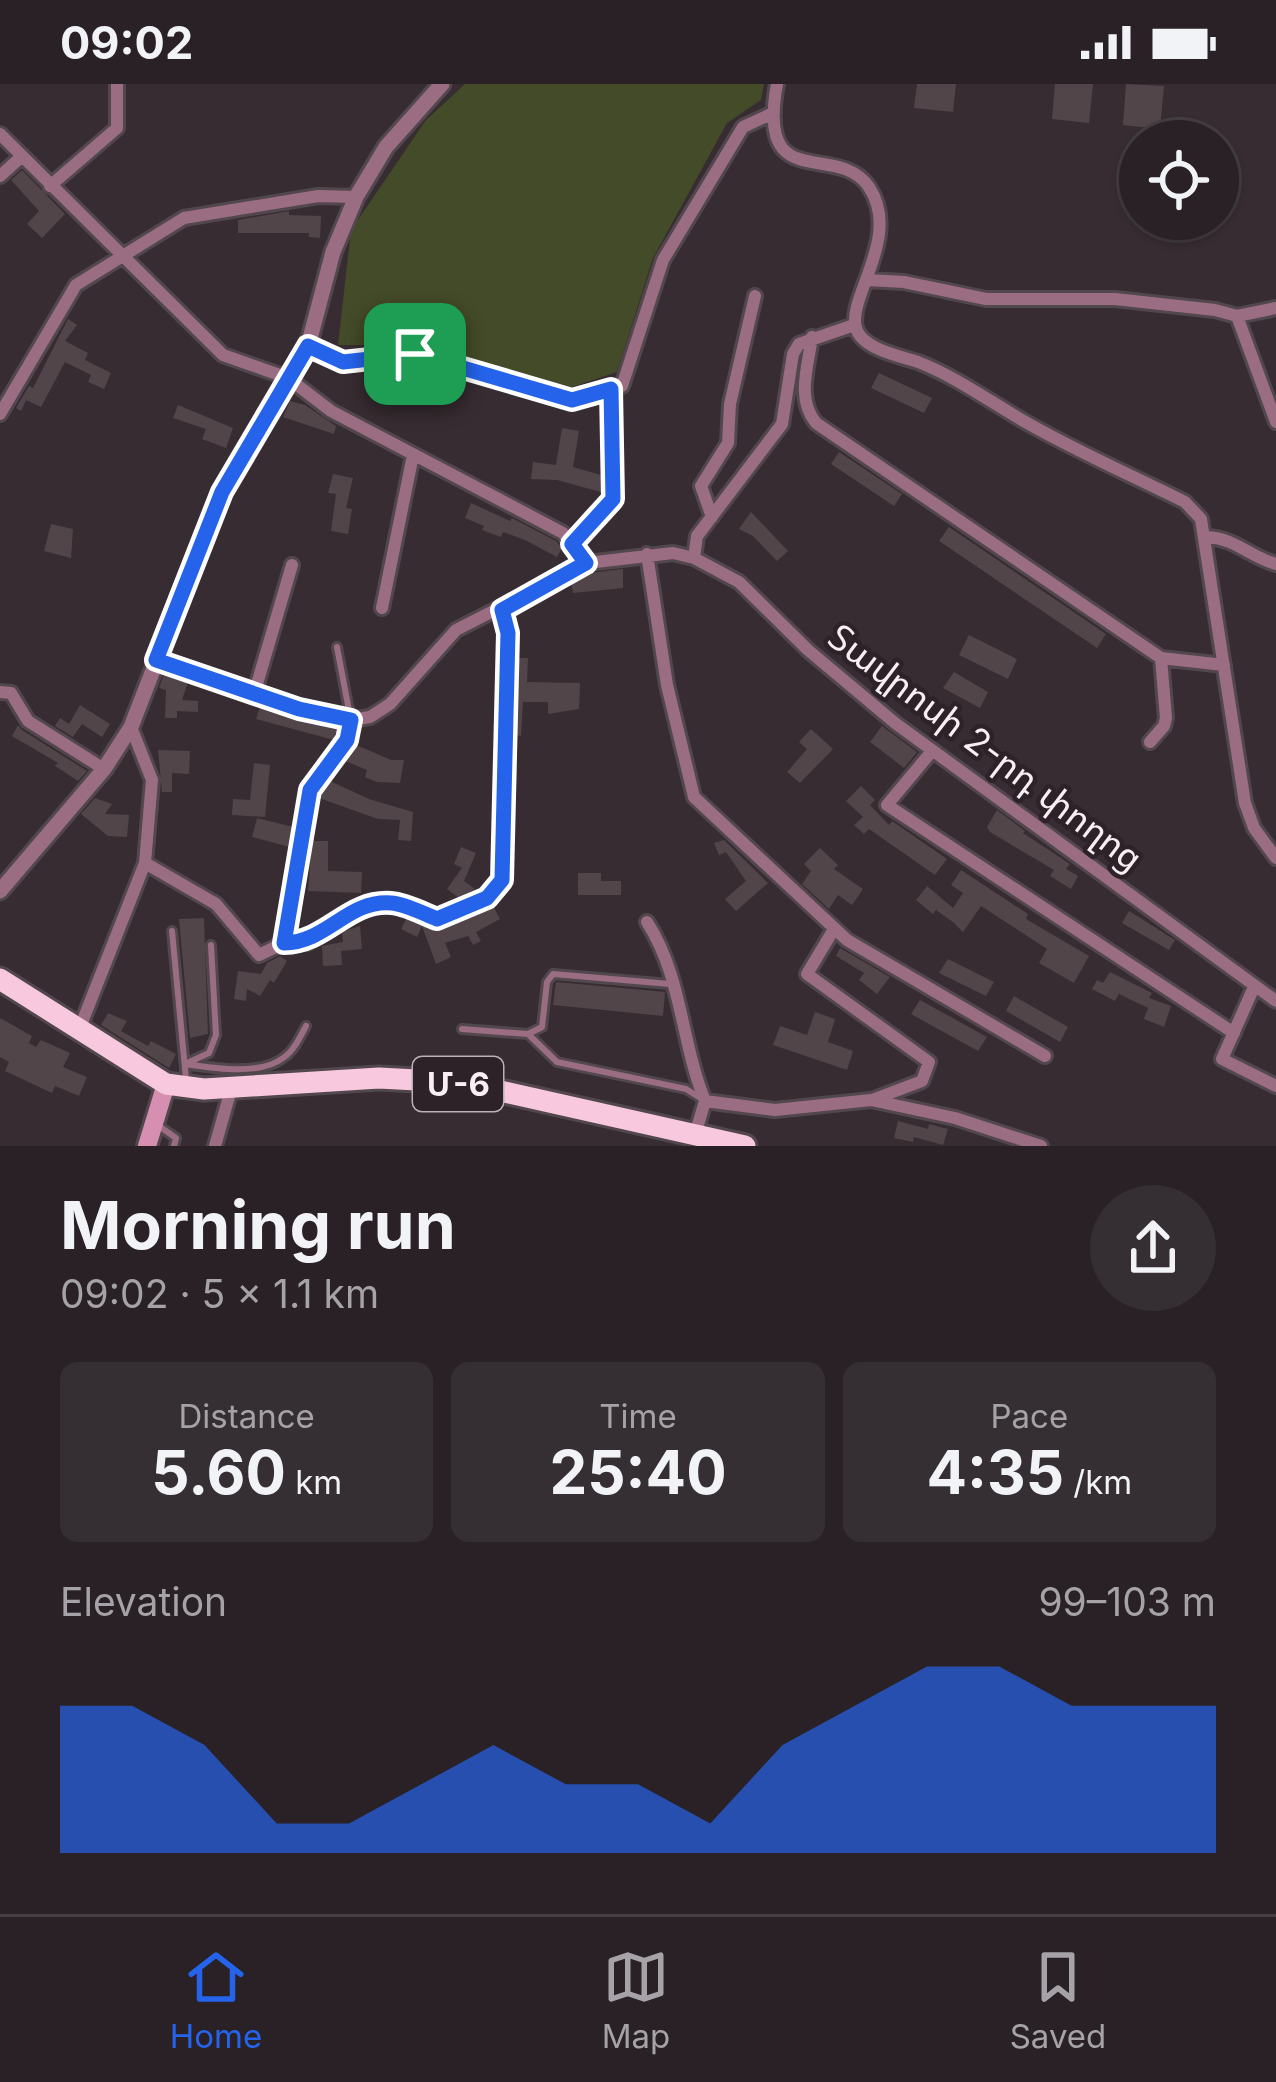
<!DOCTYPE html>
<html lang="en">
<head>
<meta charset="utf-8">
<style>
  body { margin:0; font-family:Inter,"Noto Sans Armenian",sans-serif; background:#352e32; color:#f1f3f6; height:100vh; display:flex; flex-direction:column; font-size:45px; white-space:nowrap }
  * { box-sizing:border-box; margin:0 }
  p { font-size:39px; color:#a5a3a7 }
  .icon { flex:none; width:66px; height:66px; fill:none; stroke:currentColor; stroke-width:2; stroke-linecap:round; stroke-linejoin:round }
  .map { position:relative; height:1062px; overflow:hidden }
  .sheet { display:flex; flex-direction:column; background:#292125; flex:1 }
  .sheet>* { flex:none }
  .buttons { position:absolute; left:1119px; top:36px; display:grid; gap:24px }
  .buttons a { display:grid; place-items:center; width:120px; height:120px; border-radius:50%; background:#292125; box-shadow:0 3px 9px #0004,0 0 0 3px #453e42; font-size:60px }
  .pin { position:absolute; display:grid; place-items:center; width:102px; height:102px; color:#fff; margin:-51px; border-radius:24px; box-shadow:0 6px 18px #0006 }
  .round { display:grid; place-items:center; flex:none; width:126px; height:126px; border-radius:63px; background:#352e32 }
  .headline { display:flex; align-items:center; justify-content:space-between; height:204px; padding:0 60px }
  h1 { font-size:66px; font-weight:700; line-height:90px }
  .metrics { display:grid; grid-template-columns:repeat(3,1fr); gap:18px; height:204px; padding:12px 60px }
  .metrics div { display:grid; align-content:center; border-radius:18px; background:#352e32; text-align:center }
  .metrics b { font-size:60px; font-weight:700 }
  .metrics small { font-size:33px; font-weight:400 }
  .metrics p { font-size:33px }
  .chart { height:336px; padding:24px 60px }
  .chart p { display:flex; justify-content:space-between }
  .chart svg { width:100%; height:216px; margin-top:12px; fill:#2563eb; opacity:.7 }
  .status { display:flex; justify-content:space-between; align-items:center; height:84px; padding:0 60px; background:#292125; direction:ltr }
  .status svg { height:33px; fill:currentColor }
  .tabs { display:flex; justify-content:space-around; align-items:center; height:168px; border-top:3px solid #453e42; background:#292125; font-size:33px; color:#a5a3a7 }
  .tabs a { display:grid; justify-items:center; gap:6px }
  .tabs .active { color:#2563eb }
  .map>svg:first-child { display:block }
</style>
</head>
<body>
<div class="status"><b>09:02</b><svg viewBox="0 0 49 12"><path d="M0 12V9h3v3zM5 12V6h3v6zM10 12V3h3v9zM15 12V0h3v12zM26 1h20v11H26zM47 4h2v5h-2z"/></svg></div>
<div class="map">
<svg width="1276" height="1062" viewBox="0 0 1276 1062">
  <rect width="100%" height="100%" fill="#372c31"/>
  <path fill="#444b28" d="M 465,0 L 764,0 L 761,16 L 727,39 L 653,174 L 617,288 L 572,303 L 417,261 L 338,261 L 351,146 L 426,36 Z"/>
  <path fill="#51454a" d="M 917,0 L 956,0 L 953,28 L 914,24 Z
    M 1055,0 L 1093,0 L 1089,39 L 1052,35 Z
    M 1126,0 L 1164,2 L 1160,45 L 1123,41 Z
    M 22,86 L 65,130 L 42,154 L 27,140 L 39,127 L 11,96 Z
    M 289,127 L 289,131 L 321,132 L 320,154 L 309,153 L 309,149 L 238,149 L 238,136 Z
    M 68,235 L 77,241 L 65,257 L 88,269 L 85,276 L 111,289 L 104,305 L 88,298 L 91,291 L 65,278 L 41,323 L 26,316 L 21,327 L 16,324 L 29,302 L 33,304 Z
    M 879,289 L 932,314 L 924,329 L 871,304 Z
    M 290,317 L 305,321 L 336,342 L 334,350 L 283,333 Z
    M 178,321 L 233,344 L 226,364 L 202,355 L 206,345 L 173,334 Z
    M 562,344 L 579,347 L 573,383 L 601,391 L 601,408 L 557,396 L 531,395 L 533,378 L 556,381 Z
    M 839,368 L 902,410 L 894,422 L 831,380 Z
    M 333,390 L 353,394 L 346,424 L 352,425 L 348,450 L 331,447 L 336,410 L 328,409 Z
    M 471,419 L 510,437 L 512,434 L 556,457 L 562,464 L 557,473 L 525,456 L 503,448 L 501,453 L 482,446 L 484,442 L 465,434 Z
    M 751,428 L 788,467 L 777,477 L 753,452 L 739,445 Z
    M 51,440 L 73,445 L 71,474 L 44,467 Z
    M 949,443 L 1106,550 L 1097,564 L 939,457 Z
    M 623,485 L 623,504 L 573,509 L 571,499 L 590,489 Z
    M 969,551 L 1017,575 L 1008,595 L 959,571 Z
    M 518,574 L 528,574 L 527,598 L 580,599 L 579,625 L 548,630 L 548,618 L 523,618 L 521,652 L 516,651 Z
    M 954,588 L 988,608 L 980,624 L 943,604 Z
    M 164,590 L 188,598 L 182,616 L 198,617 L 198,628 L 177,627 L 177,634 L 165,634 L 166,606 L 159,604 Z
    M 80,621 L 110,640 L 102,653 L 82,640 L 73,653 L 55,642 L 60,634 L 69,640 Z
    M 260,623 L 339,644 L 337,652 L 334,656 L 256,635 Z
    M 18,641 L 22,646 L 87,687 L 78,697 L 55,682 L 58,679 L 12,652 Z
    M 882,642 L 917,668 L 904,684 L 870,658 Z
    M 811,645 L 833,665 L 800,699 L 787,688 L 807,665 L 799,658 Z
    M 356,661 L 391,676 L 404,676 L 400,699 L 377,698 L 365,693 L 367,686 L 345,677 Z
    M 158,666 L 190,667 L 189,690 L 172,689 L 172,708 L 162,708 Z
    M 254,679 L 270,681 L 265,733 L 232,731 L 233,715 L 250,716 Z
    M 330,697 L 369,715 L 413,728 L 411,757 L 398,756 L 400,736 L 378,735 L 319,714 Z
    M 861,702 L 875,716 L 870,721 L 889,741 L 892,737 L 947,775 L 935,791 L 869,745 L 864,750 L 854,741 L 863,733 L 846,717 Z
    M 95,714 L 112,720 L 105,730 L 129,731 L 127,753 L 108,752 L 81,730 Z
    M 997,726 L 1025,747 L 1023,749 L 1070,780 L 1066,785 L 1078,792 L 1071,805 L 1050,792 L 1054,786 L 990,748 L 987,743 Z
    M 257,734 L 293,743 L 290,763 L 252,753 Z
    M 724,756 L 768,799 L 736,827 L 725,815 L 746,797 L 726,768 L 719,771 L 714,759 Z
    M 312,757 L 328,757 L 328,787 L 362,788 L 361,809 L 308,807 Z
    M 461,763 L 476,769 L 464,797 L 475,805 L 459,814 L 447,805 L 462,784 L 454,780 Z
    M 820,764 L 838,781 L 834,785 L 863,805 L 852,821 L 838,811 L 829,825 L 802,800 L 811,787 L 804,780 Z
    M 961,786 L 1028,830 L 1026,835 L 1089,872 L 1074,899 L 1039,879 L 1047,865 L 981,822 L 963,848 L 954,839 L 936,826 L 933,830 L 916,816 L 927,802 L 953,824 L 963,809 L 951,801 Z
    M 578,789 L 601,789 L 601,797 L 621,797 L 621,811 L 578,811 Z
    M 493,822 L 500,835 L 476,848 L 481,857 L 473,861 L 468,852 L 445,859 L 451,873 L 436,880 L 422,842 L 417,853 L 401,845 L 406,835 L 441,845 Z
    M 1129,827 L 1175,856 L 1169,866 L 1122,839 Z
    M 204,834 L 208,950 L 190,954 L 179,835 Z
    M 360,842 L 362,865 L 341,867 L 342,881 L 323,882 L 322,862 L 343,858 L 342,848 Z
    M 840,864 L 890,893 L 877,910 L 859,896 L 864,889 L 836,872 Z
    M 280,872 L 287,877 L 274,899 L 270,896 L 260,912 L 247,905 L 246,917 L 234,915 L 238,887 L 261,890 L 267,879 Z
    M 948,875 L 994,898 L 986,912 L 939,889 Z
    M 1110,888 L 1152,909 L 1149,914 L 1171,922 L 1164,943 L 1144,935 L 1148,924 L 1119,910 L 1115,917 L 1092,905 L 1097,896 L 1103,899 Z
    M 556,898 L 665,908 L 663,932 L 553,921 Z
    M 1014,912 L 1068,943 L 1060,958 L 1006,927 Z
    M 920,916 L 987,953 L 978,967 L 911,930 Z
    M 815,928 L 835,935 L 828,958 L 853,967 L 847,986 L 773,961 L 780,942 L 807,951 Z
    M 108,929 L 127,937 L 121,947 L 148,962 L 151,957 L 176,970 L 169,984 L 101,941 Z
    M 0,934 L 32,952 L 29,959 L 36,963 L 41,956 L 70,969 L 63,983 L 87,993 L 79,1012 L 55,1002 L 52,1009 L 5,987 L 9,978 L 0,973 Z
    M 898,1037 L 928,1045 L 929,1040 L 948,1045 L 943,1061 L 914,1053 L 913,1058 L 894,1054 Z"/>
  <g fill="none" stroke-linecap="round" stroke-linejoin="round">
    <defs>
      <path id="service" d="M 337,563 L 350,632
        M 172,847 L 186,995
        M 211,861 L 216,951 L 209,969 L 185,980 C 212,984 260,992 283,974 C 294,967 300,953 306,942
        M 462,945 L 528,950 L 557,978 L 686,1005 L 702,1015
        M 528,950 L 542,943 L 547,898 L 553,890 L 670,900
        M 156,1040 L 176,1054 L 174,1062"/>
      <path id="minor" d="M 777,0 C 756,113 837,56 869,103 C 902,153 847,213 856,244 C 862,265 900,272 918,278 C 957,293 993,320 1029,340 C 1080,369 1133,392 1185,418 L 1201,435 L 1245,719 L 1254,744 L 1276,774
        M 0,50 L 223,271 L 288,294 L 331,327 L 563,449 L 587,479
        M 0,92 L 21,73
        M 50,102 L 117,44 L 117,0
        M 868,196 L 904,198 L 986,215 L 1115,215 L 1215,226 L 1237,232 L 1276,224
        M 1237,232 L 1276,338
        M 812,253 C 808,282 796,315 816,339 L 1161,574 L 1224,581
        M 308,262 L 343,278 L 415,270 L 571,316 L 622,302 L 663,176 L 743,43 L 771,30
        M 0,330 L 76,201 L 184,134 L 318,112 L 356,113
        M 712,433 L 701,402 L 728,359 L 730,320 L 755,212
        M 1207,453 C 1235,454 1250,473 1276,480
        M 572,461 L 612,415 L 611,305
        M 647,470 L 667,601 L 694,713 L 847,856 L 1045,972
        M 694,474 L 697,452 L 782,340 L 793,270 L 799,260 L 854,241
        M 382,524 L 413,371
        M 156,576 L 299,625 L 351,636 L 370,633 L 390,620 L 456,546 L 587,479 L 673,469 L 694,474 L 739,498 L 808,566 L 895,639 L 1276,917
        M 0,608 L 11,609 L 28,637 L 104,685
        M 254,610 L 292,481
        M 1150,658 L 1164,642 L 1166,634 L 1161,574
        M 932,667 L 887,721 L 1234,949
        M 145,779 L 216,820 L 259,871 L 284,859 L 308,859 L 358,824 L 393,819 L 437,835 L 487,814 L 502,797 L 508,549 L 502,526
        M 647,838 C 682,892 681,958 705,1017
        M 834,845 L 807,890 L 929,978 L 922,997 L 872,1016
        M 284,859 L 310,706 L 347,656 L 351,636
        M 1254,903 L 1222,975 L 1276,1002
        M 79,946 L 145,779 L 152,696 L 131,643
        M 695,1051 L 705,1017 L 775,1026 L 871,1016 L 955,1034 L 1041,1062
        M 215,1062 L 232,1002"/>
      <path id="tertiary" d="M 0,807 L 104,685 L 131,643 L 222,408 L 308,262 L 333,168 L 356,113 L 386,63 L 442,0"/>
      <path id="secondary" d="M 147,1062 L 166,1000"/>
      <path id="trunk" d="M 0,895 L 166,1000 L 204,1005 L 379,994 L 436,997 L 496,1006 L 745,1062"/>
    </defs>
    <use href="#service" stroke="#52474c" stroke-width="12"/>
    <use href="#minor" stroke="#52474c" stroke-width="18"/>
    <use href="#tertiary" stroke="#52474c" stroke-width="21"/>
    <use href="#secondary" stroke="#52474c" stroke-width="24"/>
    <use href="#trunk" stroke="#52474c" stroke-width="27"/>
    <use href="#service" stroke="#9a6d83" stroke-width="6"/>
    <use href="#minor" stroke="#9a6d83" stroke-width="12"/>
    <use href="#tertiary" stroke="#9a6d83" stroke-width="15"/>
    <use href="#secondary" stroke="#d68eb1" stroke-width="18"/>
    <use href="#trunk" stroke="#f8c8de" stroke-width="21"/>
  </g>
  <g fill="none" stroke-linecap="round" stroke-linejoin="round">
    <defs>
      <path id="route" d="M 308,262 L 343,278 L 415,270 L 572,316 L 611,305 L 613,415 L 572,460 L 586,479 L 502,526 L 508,549 L 502,796 L 487,814 L 437,835 C 424,830 406,820 391,819 C 347,816 328,858 284,859 L 310,706 L 347,656 L 351,636 L 299,625 L 156,576 L 222,408 Z"/>
    </defs>
    <use href="#route" stroke="#fff" stroke-width="24"/>
    <use href="#route" stroke="#2563eb" stroke-width="15"/>
  </g>
  <g text-anchor="middle" dominant-baseline="central" stroke-width="9" stroke-linejoin="round" paint-order="stroke">
    <rect fill="#2d2227" stroke="#bab2b6" stroke-width="3" x="413" y="973" width="90" height="54" rx="9"/>
    <g font-size="33" font-weight="bold" fill="#f7eff3">
      <text x="458" y="1000">Մ-6</text>
    </g>
    <g font-size="36" fill="#f7eff3" stroke="#2d2227">
      <text transform="translate(986 663) rotate(37)">Տավրոսի 2-րդ փողոց</text>
    </g>
  </g>
</svg>
<div class="buttons">
<a><svg class="icon" aria-label="locate" viewBox="0 0 24 24"><circle cx="12" cy="12" r="6"/><path d="M12 2v4M12 18v4M2 12h4M18 12h4"/></svg></a>
</div>
<div class="pin" style="left:415px;top:270px;background:#1e9e55"><svg class="icon" aria-label="arrive" viewBox="0 0 24 24"><path d="M6 21V4h12l-3 4 3 4H6"/></svg></div>
</div>
<section class="sheet">
<div class="headline"><div><h1>Morning run</h1><p>09:02 · 5 × 1.1 km</p></div><a class="round"><svg class="icon" aria-label="share" viewBox="0 0 24 24"><path d="M12 15V3M7 8l5-5 5 5M5 13v7h14v-7"/></svg></a></div>
<div class="metrics">
<div><p>Distance</p><b>5.60<small> km</small></b></div>
<div><p>Time</p><b>25:40</b></div>
<div><p>Pace</p><b>4:35<small> /km</small></b></div>
</div>
<div class="chart"><p><span>Elevation</span>99–103 m</p>
<svg viewBox="0 0 160 44" preserveAspectRatio="none"><path d="M0 44V14L10 14L20 22L30 38L40 38L50 30L60 22L70 30L80 30L90 38L100 22L110 14L120 6L130 6L140 14L150 14L160 14V44z"/></svg>
</div>
</section>
<nav class="tabs">
<a class="active"><svg class="icon" aria-label="home" viewBox="0 0 24 24"><path d="M3 11l9-7 9 7M6 9v11h12V9"/></svg>Home</a>
<a><svg class="icon" aria-label="map" viewBox="0 0 24 24"><path d="M3 6l6-2 6 2 6-2v14l-6 2-6-2-6 2zM9 4v14M15 6v14"/></svg>Map</a>
<a><svg class="icon" aria-label="saved" viewBox="0 0 24 24"><path d="M7 4h10v16l-5-4-5 4z"/></svg>Saved</a>
</nav>
</body>
</html>
